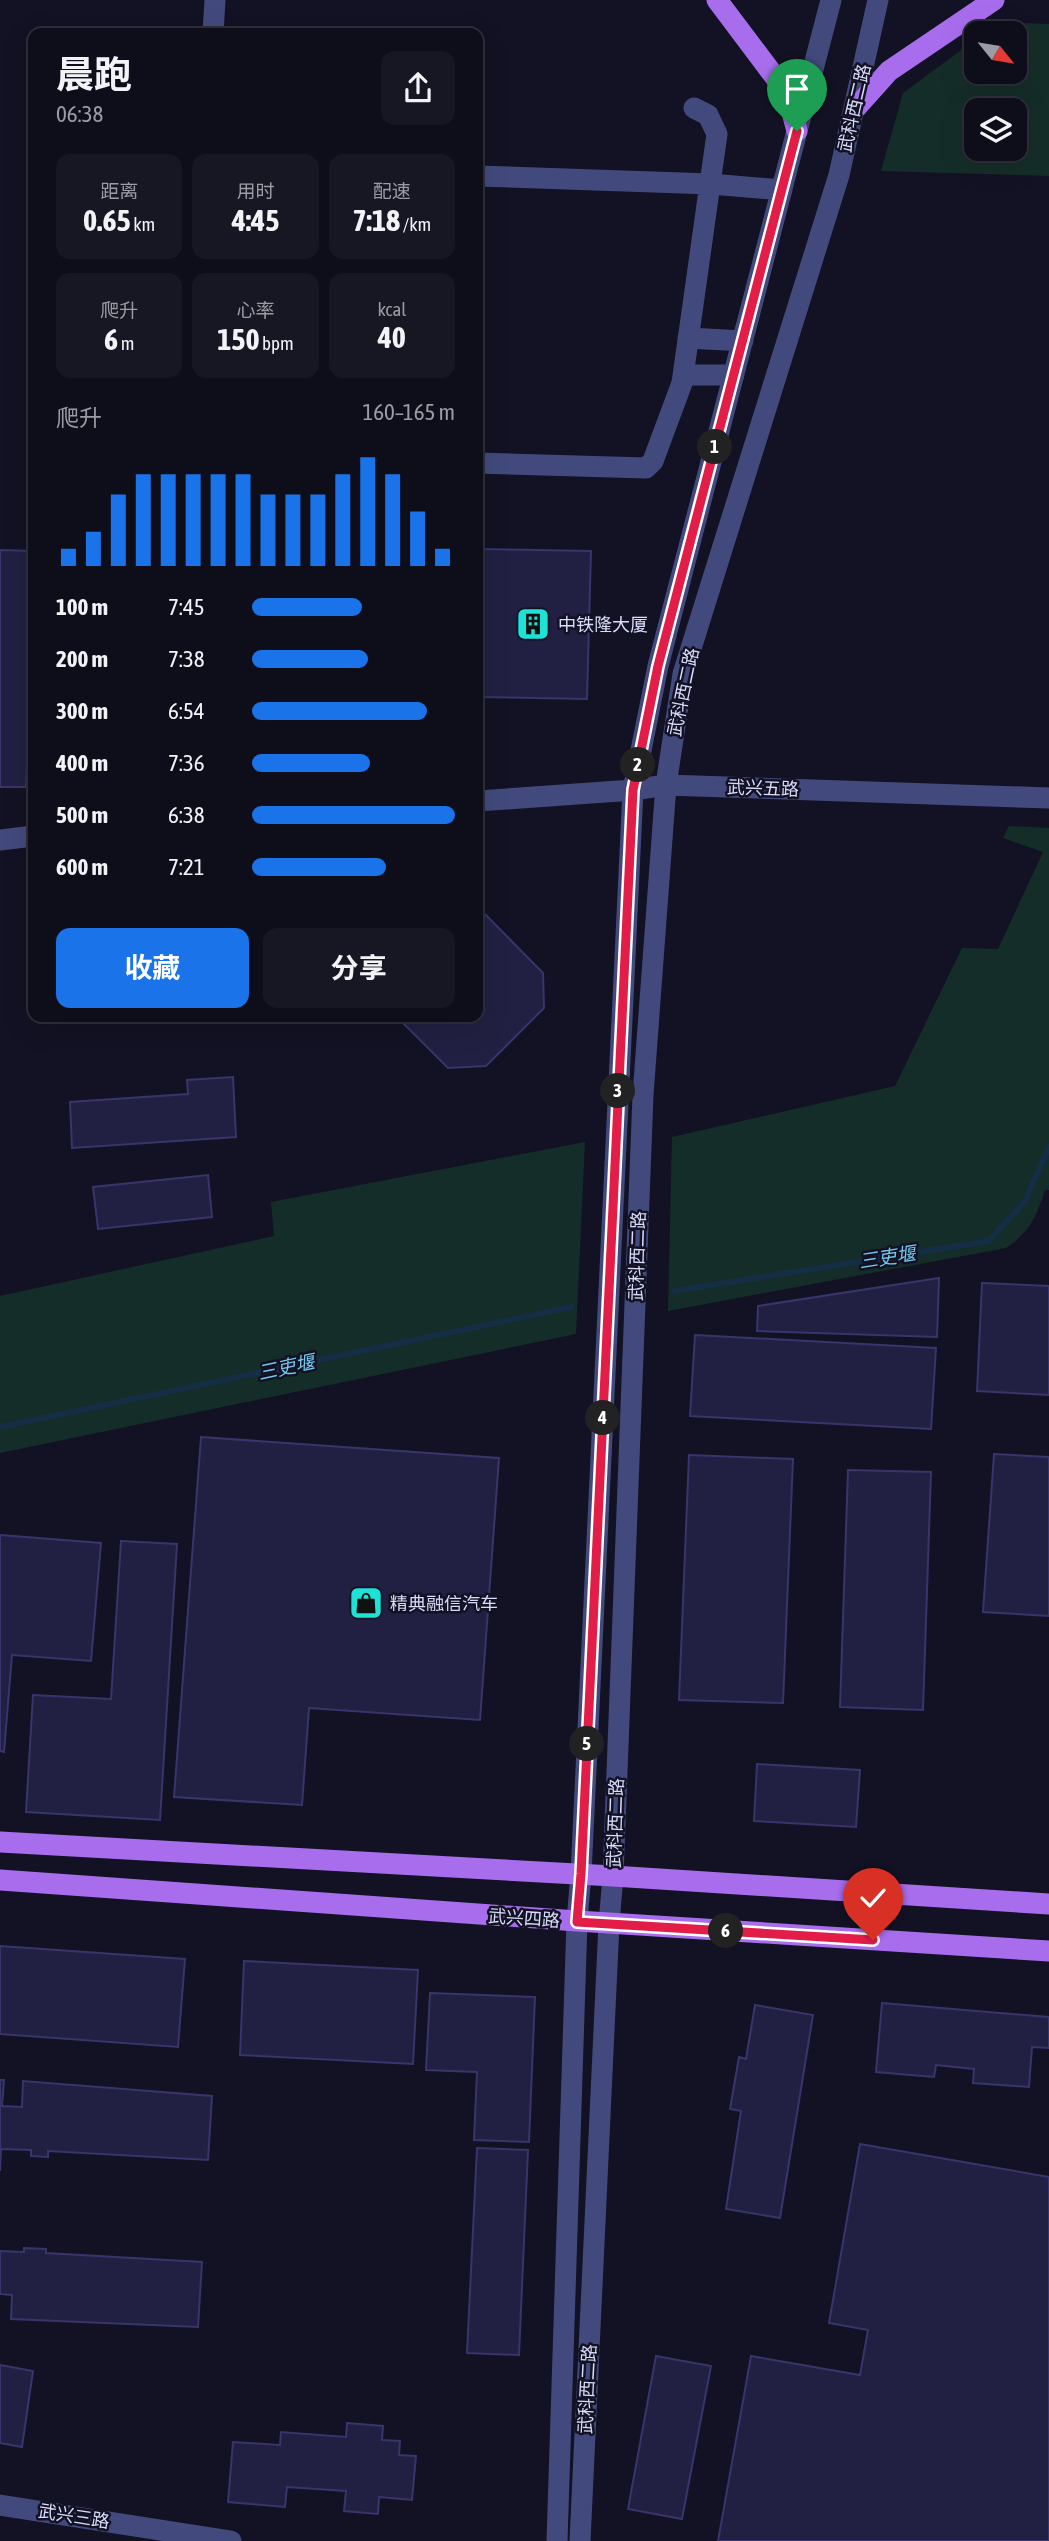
<!DOCTYPE html>
<html lang="zh">
<head>
<meta charset="utf-8">
<style>
  body { margin:0; font-family:"Asap Condensed","Noto Sans SC",sans-serif; background:#171724; color:#f1f3f6; height:100vh; display:flex; flex-direction:column; font-size:26px; white-space:nowrap }
  * { box-sizing:border-box; margin:0 }
  p { font-size:23px; color:#9b9ca3 }
  .icon { flex:none; width:38px; height:38px; fill:none; stroke:currentColor; stroke-width:2; stroke-linecap:round; stroke-linejoin:round }
  .map { position:relative; flex:1; overflow:hidden }
  .sheet { position:absolute; left:28px; top:28px; width:455px; height:994px; display:flex; flex-direction:column; background:#0e0e1b; border-radius:14px; box-shadow:0 7px 28px #0002,0 0 0 2px #2e2e3a }
  .sheet>* { flex:none }
  .needle { width:46px; rotate:120deg }
  .buttons { position:absolute; left:964px; top:21px; display:grid; gap:14px }
  .buttons a { display:grid; place-items:center; width:63px; height:63px; border-radius:14px; background:#0e0e1b; box-shadow:0 7px 28px #0002,0 0 0 2px #2e2e3a; font-size:35px }
  .pin { position:absolute; display:grid; place-items:center; width:60px; height:60px; color:#fff; margin:-72px -30px; border-radius:50% 50% 50% 0; rotate:-45deg; box-shadow:0 0 7px #0007 }
  .pin .icon { rotate:45deg }
  .km { position:absolute; width:35px; height:35px; margin:-18px; border-radius:50%; background:#222; color:#fff; font-size:19px; line-height:35px; text-align:center }
  .round { display:grid; place-items:center; flex:none; width:74px; height:74px; border-radius:14px; background:#171724 }
  .overview { display:flex; align-items:center; justify-content:space-between; height:119px; padding:0 28px }
  h1 { font-size:38px; font-weight:700; line-height:52px }
  .figures { display:grid; grid-template-columns:repeat(3,1fr); gap:10px; height:119px; padding:7px 28px }
  .figures div { display:grid; align-content:center; border-radius:14px; background:#171724; text-align:center }
  .figures b { font-size:30px; font-weight:700 }
  .figures small { font-size:19px; font-weight:400 }
  .figures p { font-size:19px }
  .chart { height:196px; padding:14px 28px }
  .chart p { display:flex; justify-content:space-between }
  .chart svg { width:100%; height:126px; margin-top:7px; stroke:#1a73e8; stroke-width:6 }
  .cta { display:flex; gap:14px; margin-top:auto; padding:14px 28px }
  .cta a { flex:1; height:80px; border-radius:14px; background:#1a73e8; color:#fff; font-size:28px; font-weight:700; line-height:80px; text-align:center }
  .cta a+a { background:#171724; color:#f1f3f6 }
  ul { padding:0 28px; list-style:none; font-size:23px }
  li { display:grid; grid-template-columns:112px 84px 1fr; align-items:center; height:52px }
  li i { height:18px; border-radius:9px; background:#1a73e8 }
  .map>svg:first-child { display:block }
</style>
</head>
<body>
<div class="map">
<svg width="1049" height="2541" viewBox="0 0 1049 2541">
  <rect width="100%" height="100%" fill="#121224"/>
  <path fill="#152d28" fill-rule="evenodd" d="M 1000,22 L 1049,24 L 1049,176 L 881,171 L 903,93 L 976,39 L 976,72 L 1015,72 L 1015,33 L 985,33 ZM 1015,110 L 1015,149 L 976,149 L 976,110 Z
    M 1009,826 L 1049,828 L 1049,1190 L 1045,1190 C 1036,1217 1030,1232 1006,1248 L 668,1311 L 672,1137 L 895,1086 L 962,948 L 998,949 L 1043,852 L 1003,838 Z
    M 585,1142 L 576,1334 L 0,1453 L 0,1296 L 274,1236 L 271,1202 Z"/>
  <g fill="none" stroke-linecap="round" stroke-linejoin="round">
    <path stroke="#142e45" stroke-width="6" d="M 674,1291 L 989,1241 L 1025,1201 L 1049,1147
      M 0,1427 L 571,1307"/>
  </g>
  <path fill="#212042" stroke="#37356b" stroke-width="2" d="M 478,549 L 591,551 L 587,699 L 478,697 Z
    M 0,550 L 33,551 L 33,633 L 26,787 L 0,787 Z
    M 478,907 L 543,973 L 544,1008 L 486,1066 L 448,1068 L 397,1017 L 478,1017 Z
    M 233,1077 L 236,1137 L 72,1148 L 70,1102 L 188,1094 L 187,1080 Z
    M 208,1175 L 212,1217 L 98,1229 L 93,1187 Z
    M 939,1278 L 937,1337 L 757,1331 L 758,1306 Z
    M 982,1283 L 1049,1286 L 1049,1395 L 977,1391 Z
    M 695,1335 L 936,1348 L 931,1429 L 690,1416 Z
    M 201,1437 L 499,1458 L 480,1720 L 309,1708 L 302,1805 L 174,1797 Z
    M 994,1454 L 1049,1457 L 1049,1616 L 983,1612 Z
    M 689,1455 L 793,1459 L 783,1703 L 679,1700 Z
    M 848,1470 L 931,1472 L 923,1710 L 840,1707 Z
    M 0,1535 L 101,1543 L 91,1661 L 12,1655 L 4,1752 L 0,1751 Z
    M 121,1541 L 177,1544 L 160,1820 L 26,1812 L 33,1695 L 111,1699 Z
    M 757,1764 L 860,1770 L 856,1827 L 754,1821 Z
    M 0,1946 L 185,1959 L 178,2047 L 0,2034 Z
    M 244,1961 L 418,1970 L 413,2064 L 240,2055 Z
    M 430,1993 L 535,1997 L 529,2142 L 474,2140 L 477,2072 L 426,2070 Z
    M 882,2003 L 1049,2017 L 1049,2048 L 1032,2047 L 1029,2087 L 973,2083 L 974,2069 L 936,2065 L 934,2077 L 876,2072 Z
    M 755,2005 L 813,2015 L 780,2218 L 726,2209 L 741,2111 L 730,2109 L 739,2057 L 746,2059 Z
    M 0,2080 L 4,2080 L 2,2106 L 22,2107 L 23,2081 L 212,2096 L 208,2160 L 48,2151 L 48,2157 L 31,2156 L 31,2150 L 1,2149 L 0,2171 Z
    M 860,2144 L 1049,2177 L 1049,2541 L 718,2541 L 751,2356 L 860,2375 L 868,2330 L 829,2323 Z
    M 477,2148 L 528,2150 L 519,2355 L 467,2353 Z
    M 24,2248 L 46,2249 L 46,2253 L 202,2262 L 198,2327 L 11,2319 L 12,2295 L 0,2294 L 0,2251 L 24,2252 Z
    M 656,2356 L 711,2366 L 682,2519 L 628,2509 Z
    M 0,2365 L 33,2371 L 22,2447 L 0,2443 Z
    M 347,2423 L 383,2426 L 382,2440 L 400,2441 L 399,2455 L 416,2456 L 412,2500 L 379,2497 L 378,2514 L 344,2511 L 346,2491 L 287,2487 L 285,2507 L 228,2502 L 233,2442 L 280,2445 L 281,2432 L 346,2437 Z"/>
  <g fill="none" stroke-linecap="round" stroke-linejoin="round">
    <path stroke="#424a7d" stroke-width="21" d="M 213,33 L 215,0
      M 478,176 L 711,184 L 782,190
      M 688,338 L 743,341
      M 683,375 L 734,375
      M 478,463 L 646,468 L 653,461 L 682,383 L 717,134 L 708,115 L 694,108
      M 478,801 L 633,790 L 666,785 L 1049,798
      M 0,840 L 33,836
      M 0,2505 L 231,2541
      M 557,2541 L 577,1921 L 581,1874 L 633,790 L 658,666 L 831,0
      M 580,2541 L 609,1924 L 613,1876 L 643,1095 L 666,785 L 683,674 L 839,175 L 878,0"/>
    <path stroke="#a86ded" stroke-width="21" d="M 717,0 L 787,93 L 797,131
      M 854,110 L 889,71 L 994,0
      M 0,1842 L 613,1876 L 1049,1904
      M 0,1880 L 577,1921 L 1049,1951"/>
  </g>
  <g fill="none" stroke-linecap="round" stroke-linejoin="round">
    <defs>
      <path id="route" d="M 797,131 L 658,666 L 633,790 L 581,1874 L 577,1922 L 873,1940"/>
    </defs>
    <use href="#route" stroke="#fff" stroke-width="14"/>
    <use href="#route" stroke="#e11d48" stroke-width="9"/>
  </g>
  <defs>
    <symbol id="building-square" viewBox="-11 -11 22 22"><rect x="-9" y="-9" width="18" height="18" rx="4" fill="#1ce3d6" stroke="#121224"/><path d="M-4-6H4V6H1V3H-1V6H-4ZM-2.5-4.3h1.7v1.8h-1.7ZM.8-4.3h1.7v1.8H.8ZM-2.5-1h1.7V.8h-1.7ZM.8-1h1.7V.8H.8Z" fill="#111"/></symbol>
    <symbol id="shop-square" viewBox="-11 -11 22 22"><rect x="-9" y="-9" width="18" height="18" rx="4" fill="#1ce3d6" stroke="#121224"/><path d="M-5-2.5h2.3a2.7 3.5 0 0 1 5.4 0H5L5.5 6h-11ZM-1.5-2.5h3a1.5 2.3 0 0 0-3 0Z" fill="#111"/></symbol>
  </defs>
  <g fill-rule="evenodd">
    <use href="#building-square" x="514" y="605" width="38" height="38"/>
    <use href="#shop-square" x="347" y="1584" width="38" height="38"/>
  </g>
  <g text-anchor="middle" dominant-baseline="central" stroke-width="5" stroke-linejoin="round" paint-order="stroke">
    <g font-size="18" fill="#d9dbfa" stroke="#121224">
      <text transform="translate(854 108) rotate(-77)">武科西二路</text>
      <text transform="translate(683 692) rotate(-78)">武科西二路</text>
      <text transform="translate(763 788) rotate(2)">武兴五路</text>
      <text transform="translate(637 1256) rotate(-88)">武科西二路</text>
      <text transform="translate(615 1823) rotate(-88)">武科西二路</text>
      <text transform="translate(524 1918) rotate(4)">武兴四路</text>
      <text transform="translate(587 2389) rotate(-87)">武科西二路</text>
      <text transform="translate(74 2516) rotate(9)">武兴三路</text>
    </g>
    <g font-size="18" fill="#d9dbfa" stroke="#121224" text-anchor="start">
      <text x="558" y="624">中铁隆大厦</text>
      <text x="390" y="1603">精典融信汽车</text>
    </g>
    <g font-size="19" font-style="italic" fill="#74c9ee" stroke="#121224">
      <text transform="translate(887 1257) rotate(-9)">三吏堰</text>
      <text transform="translate(286 1367) rotate(-12)">三吏堰</text>
    </g>
  </g>
</svg>
<div class="buttons">
<a><svg class="needle" viewBox="-14 -14 28 28"><path d="M0-13l5 13h-10z" fill="#e53935"/><path d="M0 13l5-13h-10z" fill="#9b9ca3"/></svg></a>
<a><svg class="icon" aria-label="layers" viewBox="0 0 24 24"><path d="M12 4l9 5-9 5-9-5zM3 14l9 5 9-5"/></svg></a>
</div>
<div class="pin" style="left:797px;top:131px;background:#1e9e55"><svg class="icon" aria-label="arrive" viewBox="0 0 24 24"><path d="M6 21V4h12l-3 4 3 4H6"/></svg></div>
<div class="pin" style="left:873px;top:1940px;background:#d93025"><svg class="icon" aria-label="check" viewBox="0 0 24 24"><path d="M5 12l5 5 9-10"/></svg></div>
<b class="km" style="left:715px;top:447px">1</b>
<b class="km" style="left:638px;top:765px">2</b>
<b class="km" style="left:618px;top:1091px">3</b>
<b class="km" style="left:603px;top:1418px">4</b>
<b class="km" style="left:587px;top:1744px">5</b>
<b class="km" style="left:726px;top:1931px">6</b>
<section class="sheet">
<div class="overview"><div><h1>晨跑</h1><p>06:38</p></div><a class="round"><svg class="icon" aria-label="share" viewBox="0 0 24 24"><path d="M12 15V3M7 8l5-5 5 5M5 13v7h14v-7"/></svg></a></div>
<div class="figures">
<div><p>距离</p><b>0.65<small> km</small></b></div>
<div><p>用时</p><b>4:45</b></div>
<div><p>配速</p><b>7:18<small> /km</small></b></div>
</div>
<div class="figures">
<div><p>爬升</p><b>6<small> m</small></b></div>
<div><p>心率</p><b>150<small> bpm</small></b></div>
<div><p>kcal</p><b>40</b></div>
</div>
<div class="chart"><p><span>爬升</span>160–165 m</p>
<svg viewBox="0 0 160 44" preserveAspectRatio="none"><path d="M5 44V38M15 44V32M25 44V19M35 44V12M45 44V12M55 44V12M65 44V12M75 44V12M85 44V19M95 44V19M105 44V19M115 44V12M125 44V6M135 44V12M145 44V25M155 44V38"/></svg>
</div>
<ul>
<li><b>100 m</b>7:45<i style="width:54%"></i></li>
<li><b>200 m</b>7:38<i style="width:57%"></i></li>
<li><b>300 m</b>6:54<i style="width:86%"></i></li>
<li><b>400 m</b>7:36<i style="width:58%"></i></li>
<li><b>500 m</b>6:38<i style="width:100%"></i></li>
<li><b>600 m</b>7:21<i style="width:66%"></i></li>
</ul>
<div class="cta"><a>收藏</a><a>分享</a></div>
</section>
</div>
</body>
</html>
